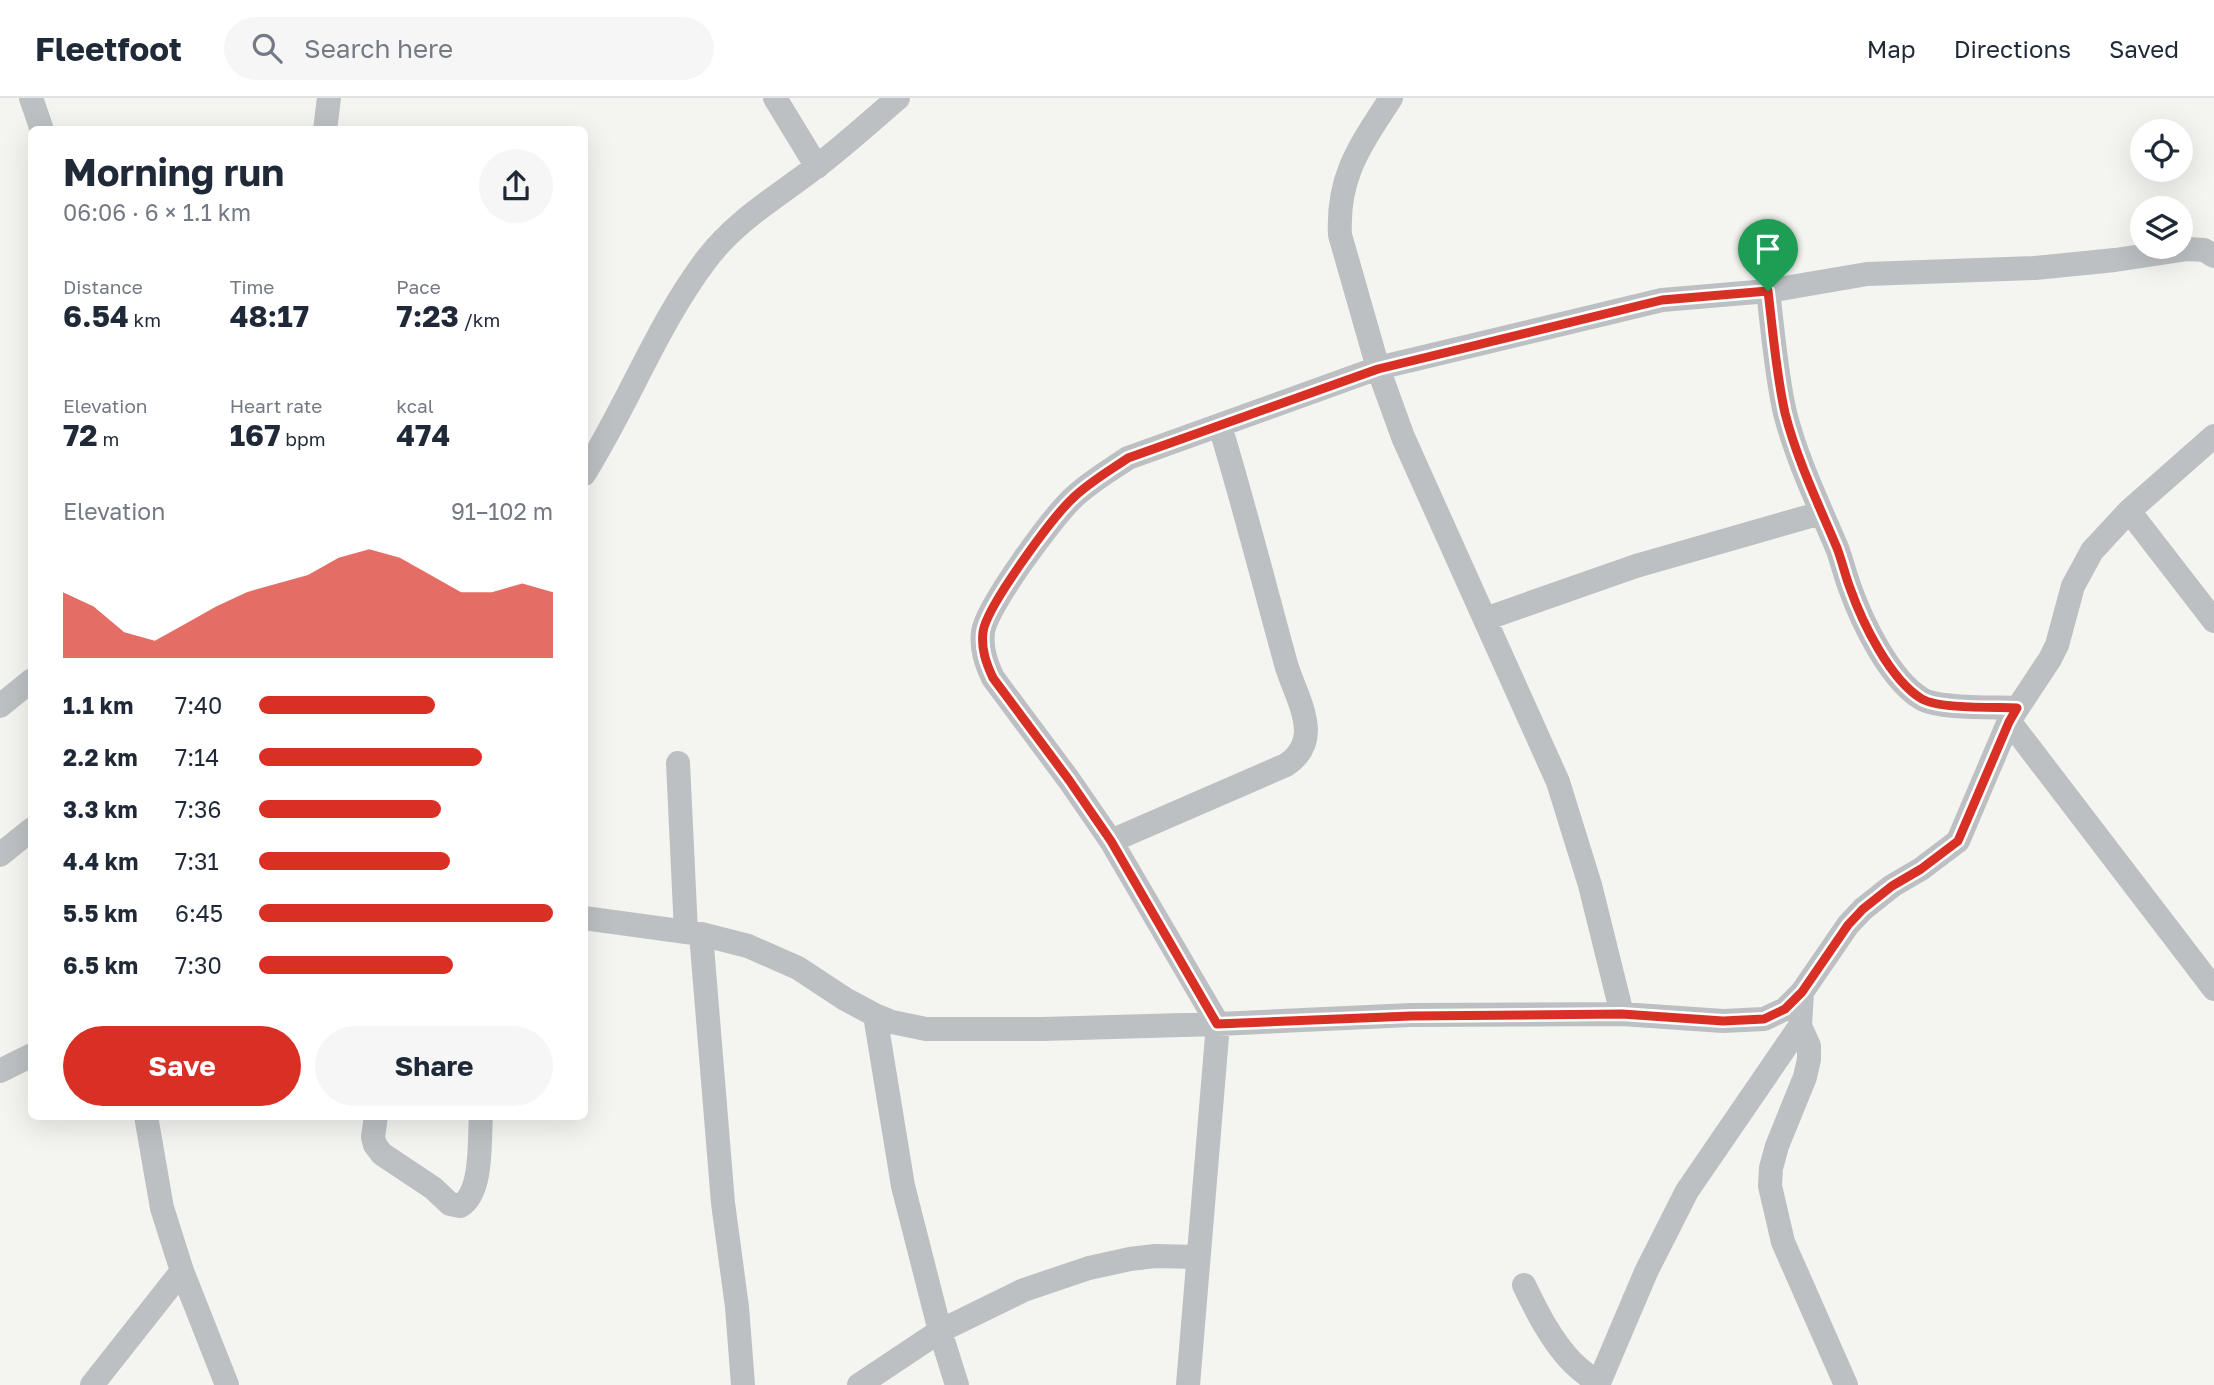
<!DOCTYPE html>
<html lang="en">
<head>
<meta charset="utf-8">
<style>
  body { margin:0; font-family:"Golos Text",sans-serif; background:#f6f6f7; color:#1f2937; height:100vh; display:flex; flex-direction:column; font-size:26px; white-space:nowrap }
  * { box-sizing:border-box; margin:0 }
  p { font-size:23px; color:#747a83 }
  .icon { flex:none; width:38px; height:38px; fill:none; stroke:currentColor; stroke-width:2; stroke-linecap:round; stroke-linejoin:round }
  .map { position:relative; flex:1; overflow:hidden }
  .side { position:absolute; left:28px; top:28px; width:560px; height:994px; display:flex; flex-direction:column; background:#fff; border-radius:10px; box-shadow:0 7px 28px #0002 }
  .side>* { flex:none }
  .buttons { position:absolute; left:2130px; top:21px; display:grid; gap:14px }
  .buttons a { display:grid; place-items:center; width:63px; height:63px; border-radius:50%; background:#fff; box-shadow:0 7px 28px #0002; font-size:35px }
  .pin { position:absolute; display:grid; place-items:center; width:60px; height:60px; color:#fff; margin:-72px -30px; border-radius:50% 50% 50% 0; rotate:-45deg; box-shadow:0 0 7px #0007 }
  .pin .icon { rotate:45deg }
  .round { display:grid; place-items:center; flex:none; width:74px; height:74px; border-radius:37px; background:#f6f6f7 }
  .head { display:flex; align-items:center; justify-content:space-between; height:119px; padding:0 35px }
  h1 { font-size:38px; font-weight:700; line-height:52px }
  .figures { display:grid; grid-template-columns:repeat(3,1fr); gap:10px; height:119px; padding:7px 35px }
  .figures div { display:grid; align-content:center }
  .figures b { font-size:30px; font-weight:700 }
  .figures small { font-size:19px; font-weight:400 }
  .figures p { font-size:19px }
  .chart { height:196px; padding:14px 35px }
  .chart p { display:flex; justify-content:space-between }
  .chart svg { width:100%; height:126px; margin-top:7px; fill:#d93025; opacity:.7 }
  .primary-button { display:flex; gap:14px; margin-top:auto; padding:14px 35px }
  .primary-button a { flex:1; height:80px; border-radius:42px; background:#d93025; color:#fff; font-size:28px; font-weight:700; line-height:80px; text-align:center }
  .primary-button a+a { background:#f6f6f7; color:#1f2937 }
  ul { padding:0 35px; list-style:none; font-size:23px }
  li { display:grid; grid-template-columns:112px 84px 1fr; align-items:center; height:52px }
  li i { height:18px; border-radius:9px; background:#d93025 }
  header { display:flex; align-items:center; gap:42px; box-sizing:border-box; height:98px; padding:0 35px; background:#fff; border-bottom:2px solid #e0e1e3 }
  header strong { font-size:33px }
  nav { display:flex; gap:38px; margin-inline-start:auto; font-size:24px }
  .search { width:490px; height:63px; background:#f6f6f7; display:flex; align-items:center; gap:18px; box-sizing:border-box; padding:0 24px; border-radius:38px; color:#747a83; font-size:26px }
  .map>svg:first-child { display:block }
</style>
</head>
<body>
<header>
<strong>Fleetfoot</strong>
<div class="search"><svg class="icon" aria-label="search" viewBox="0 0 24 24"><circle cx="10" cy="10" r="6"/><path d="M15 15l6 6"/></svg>Search here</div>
<nav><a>Map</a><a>Directions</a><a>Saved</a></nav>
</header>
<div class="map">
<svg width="2214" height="1287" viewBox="0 0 2214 1287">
  <rect width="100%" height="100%" fill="#f4f4f1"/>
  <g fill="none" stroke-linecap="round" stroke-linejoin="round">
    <path stroke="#bcc0c2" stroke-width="24" d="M 31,0 L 42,32
      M 775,0 L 817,69
      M 1391,0 C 1360,48 1337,78 1340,137 L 1378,270 L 1403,339 L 1558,684 L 1590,787 L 1622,916
      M 325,32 L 329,0
      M 584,376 C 628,306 657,227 706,162 C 735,123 778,98 816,69 C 845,47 871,23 898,0
      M 2129,413 L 2214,523
      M 1485,521 L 1636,468 L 1821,415
      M 0,608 L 32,582
      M 2017,610 C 1994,609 1939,611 1922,601 C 1890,582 1862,524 1850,490 C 1845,477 1842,463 1837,450 C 1818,405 1797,362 1785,315 C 1776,275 1773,234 1768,193 L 1867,176 L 2035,170 L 2115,162 L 2188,151 L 2204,152 L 2214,158
      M 2009,623 L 2214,891
      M 678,665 L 686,834
      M 1111,743 L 1286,667 C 1298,659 1306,648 1306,632 C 1305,609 1292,587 1286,566 C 1264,486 1244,407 1220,328
      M 0,757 L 32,731
      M 584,820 L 701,836 L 748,848 L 798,870 L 845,901 L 875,917 L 892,924 L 926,931 L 1043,931 L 1218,926 L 1411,917 L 1622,916 L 1723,923 L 1764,921 L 1785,911 L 1802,894 L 1848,827 L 1863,811 L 1892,788 L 1921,771 L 1958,743 L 2009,623 L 2050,561 L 2057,547 L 2073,488 L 2092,453 L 2129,413 L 2214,338
      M 701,836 L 723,1105 L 737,1209 L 743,1287
      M 875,917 L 903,1088 L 940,1233 L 957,1287
      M 1800,928 L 1809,948 L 1809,961 L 1805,979 L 1777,1048 L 1771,1070 L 1770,1088 L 1783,1144 L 1846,1287
      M 0,973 L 32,957
      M 146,1018 L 162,1110 L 182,1173 L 227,1287
      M 376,1018 L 373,1039 L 375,1047 L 382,1056 L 433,1090 L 450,1106 L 460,1108 C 483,1095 479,1043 481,1018
      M 1524,1187 C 1537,1214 1551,1242 1572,1264 C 1580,1272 1590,1279 1598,1286
      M 92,1287 L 182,1173
      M 859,1287 L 940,1233 L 1024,1192 L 1089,1170 L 1130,1161 L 1155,1158 L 1197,1159
      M 1188,1287 L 1218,926 L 1111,743 L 1069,682 L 993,580 C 986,565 981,551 983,534 C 986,509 1052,420 1072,401 C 1088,385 1109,373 1128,360 L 1378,270 L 1662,202 L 1768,193
      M 1598,1287 L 1646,1174 L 1687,1093 L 1800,928 L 1802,894"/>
  </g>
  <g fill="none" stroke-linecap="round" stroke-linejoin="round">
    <defs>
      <path id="route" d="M 1768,193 C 1773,234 1776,275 1785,315 C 1797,362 1818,405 1837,450 C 1842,463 1845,477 1850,490 C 1862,524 1890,582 1922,601 C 1939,611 1995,609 2017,610 L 2009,624 L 1958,743 L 1921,771 L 1892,788 L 1863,811 L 1848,827 L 1802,894 L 1785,911 L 1764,921 L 1723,923 L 1622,916 L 1411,918 L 1217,926 L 1111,743 L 1069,682 L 993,580 C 986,565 981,551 983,534 C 986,509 1052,420 1072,401 C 1088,385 1109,373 1128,360 L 1378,271 L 1662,202 Z"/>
    </defs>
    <use href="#route" stroke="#fff" stroke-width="14"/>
    <use href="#route" stroke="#d93025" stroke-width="9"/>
  </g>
</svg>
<div class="buttons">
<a><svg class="icon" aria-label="locate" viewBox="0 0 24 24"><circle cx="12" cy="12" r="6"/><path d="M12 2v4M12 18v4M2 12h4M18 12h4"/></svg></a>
<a><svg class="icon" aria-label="layers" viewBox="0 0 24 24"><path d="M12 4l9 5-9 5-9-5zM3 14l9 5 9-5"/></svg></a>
</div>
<div class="pin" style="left:1768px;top:193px;background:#1e9e55"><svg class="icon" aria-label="arrive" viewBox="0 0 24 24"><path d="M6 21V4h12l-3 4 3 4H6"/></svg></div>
<section class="side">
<div class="head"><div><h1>Morning run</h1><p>06:06 · 6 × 1.1 km</p></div><a class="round"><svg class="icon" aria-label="share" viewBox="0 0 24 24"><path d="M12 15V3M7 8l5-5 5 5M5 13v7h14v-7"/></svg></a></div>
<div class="figures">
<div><p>Distance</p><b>6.54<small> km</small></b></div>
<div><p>Time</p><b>48:17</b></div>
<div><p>Pace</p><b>7:23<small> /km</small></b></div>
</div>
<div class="figures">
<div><p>Elevation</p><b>72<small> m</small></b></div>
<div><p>Heart rate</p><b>167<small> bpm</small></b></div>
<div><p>kcal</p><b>474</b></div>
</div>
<div class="chart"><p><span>Elevation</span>91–102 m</p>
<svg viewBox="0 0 160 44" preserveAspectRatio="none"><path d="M0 44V21L10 26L20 35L30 38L40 32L50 26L60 21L70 18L80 15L90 9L100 6L110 9L120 15L130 21L140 21L150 18L160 21V44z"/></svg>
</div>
<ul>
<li><b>1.1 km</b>7:40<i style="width:60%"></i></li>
<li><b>2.2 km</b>7:14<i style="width:76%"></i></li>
<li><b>3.3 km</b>7:36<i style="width:62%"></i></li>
<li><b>4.4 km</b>7:31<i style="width:65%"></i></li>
<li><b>5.5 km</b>6:45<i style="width:100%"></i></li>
<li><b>6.5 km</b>7:30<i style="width:66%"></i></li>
</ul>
<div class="primary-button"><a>Save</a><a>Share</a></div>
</section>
</div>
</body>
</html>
